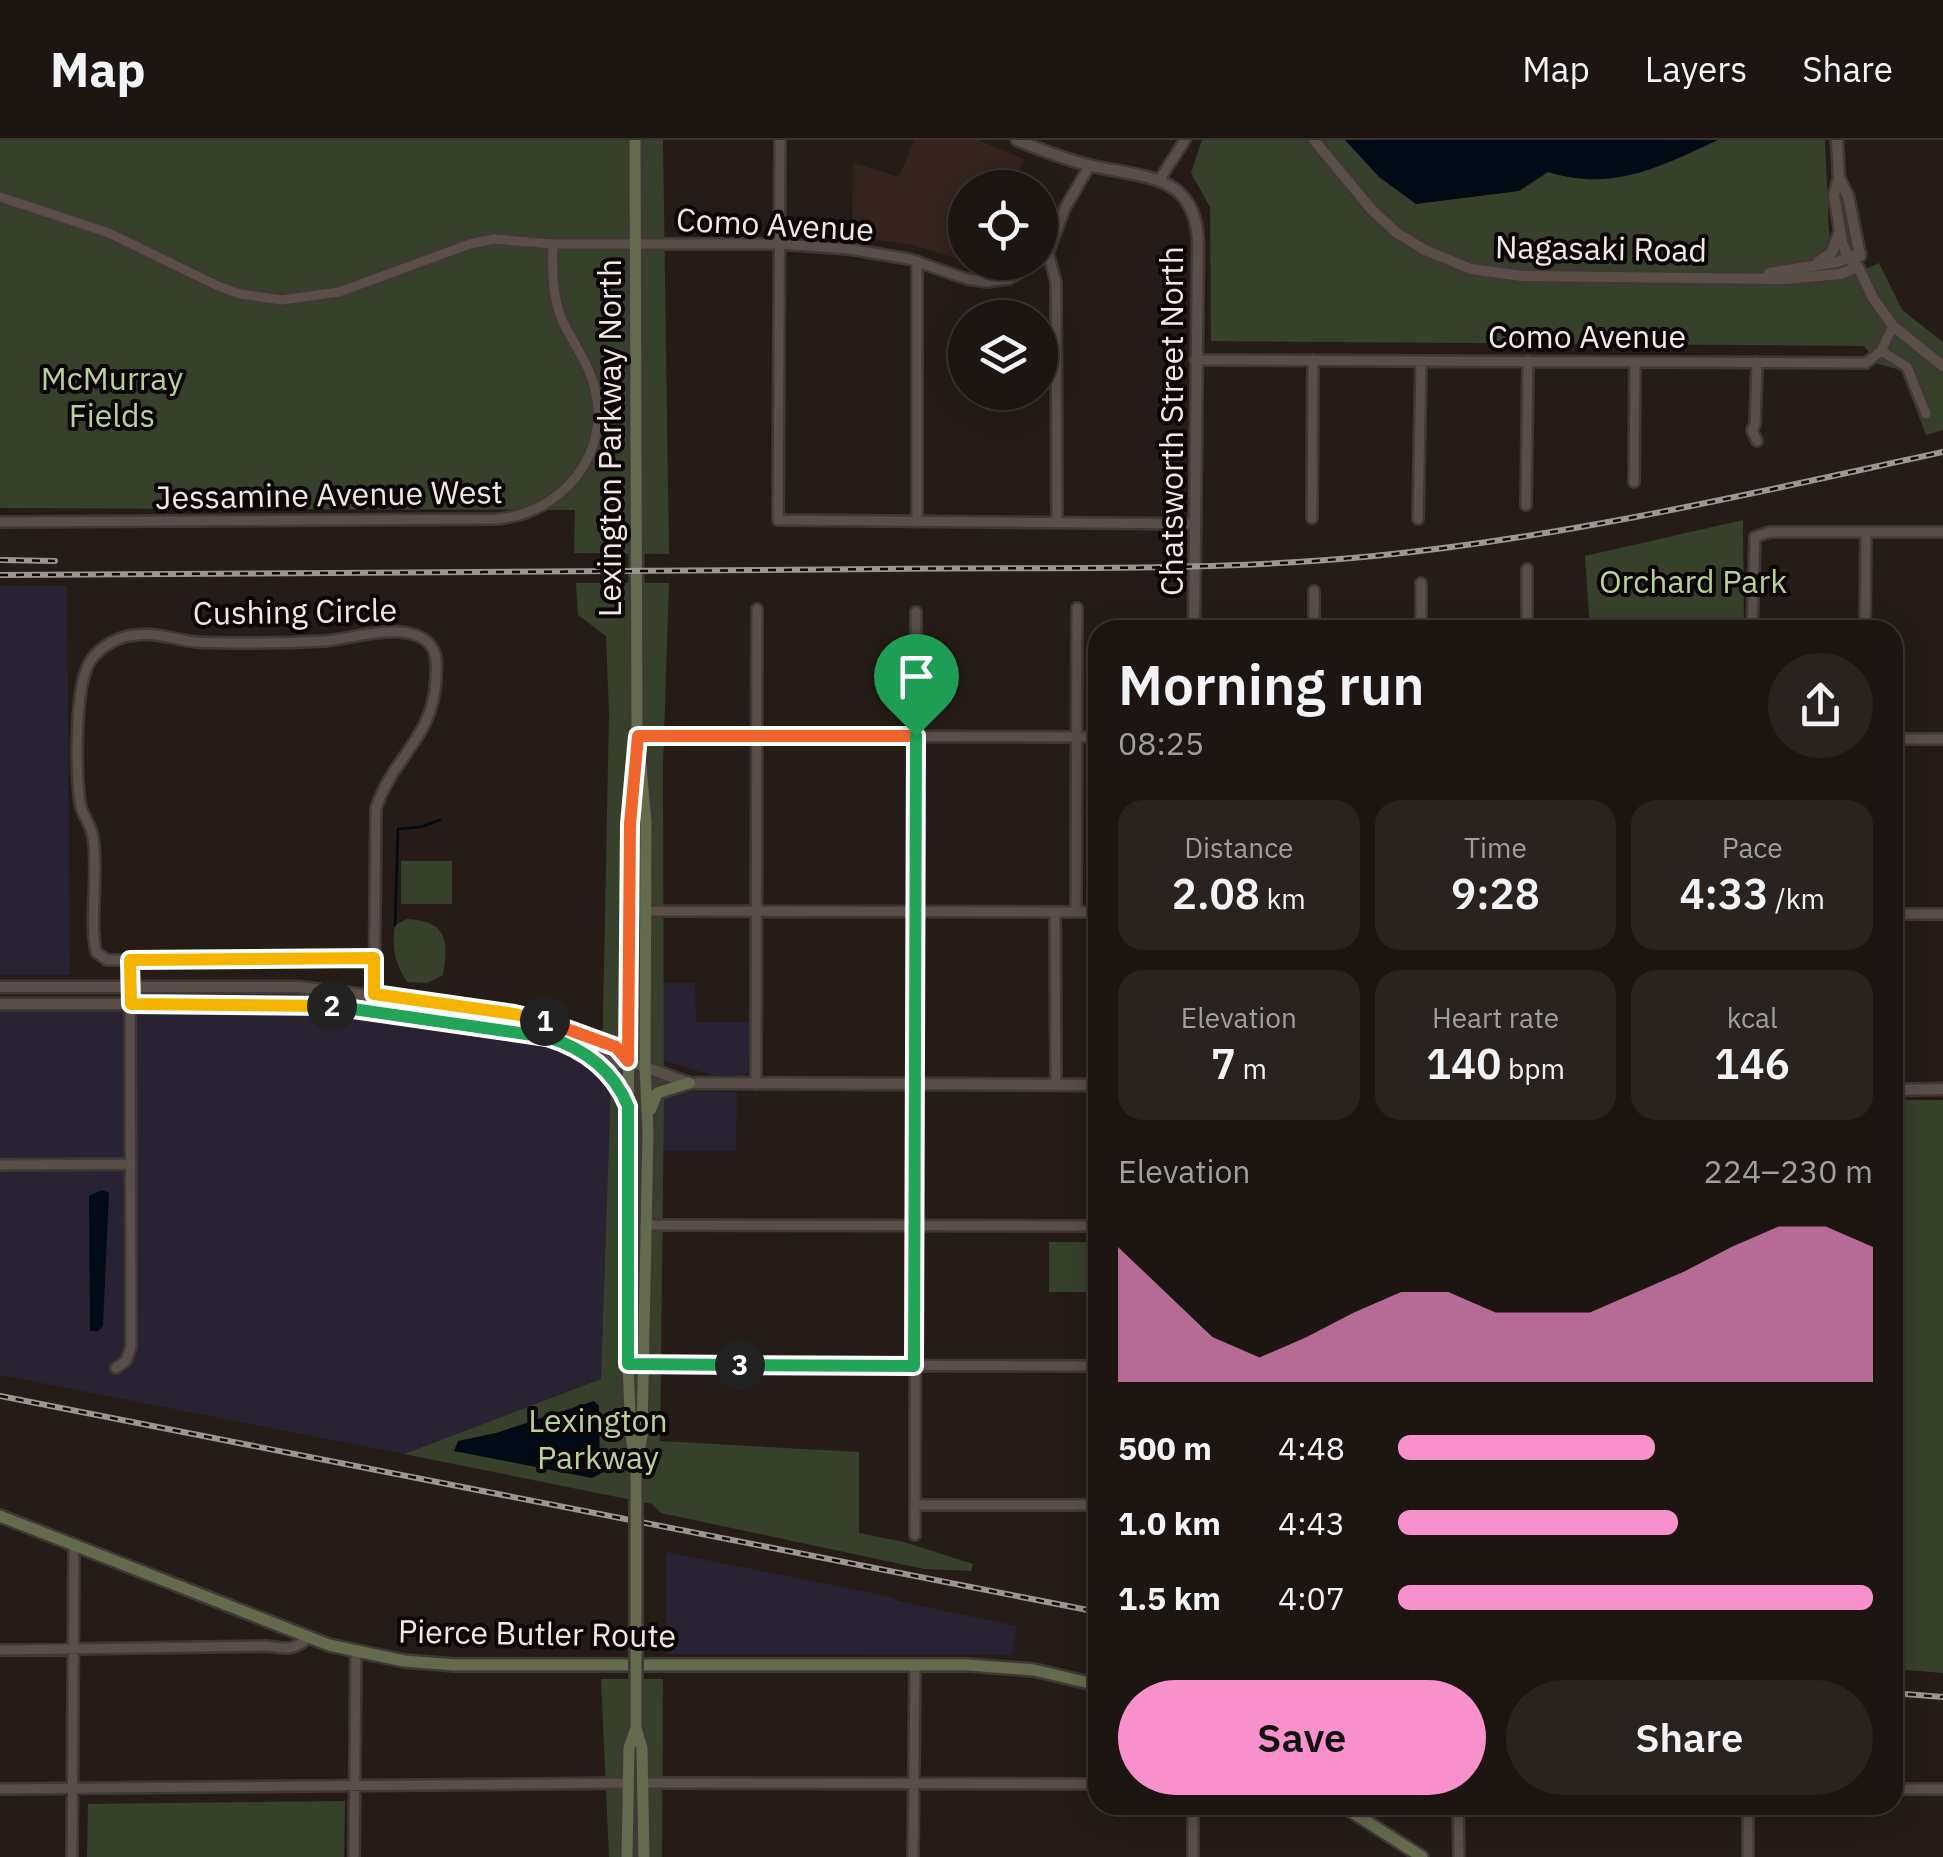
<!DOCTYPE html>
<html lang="en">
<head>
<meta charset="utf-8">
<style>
  body { margin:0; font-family:"IBM Plex Sans",sans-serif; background:#29221f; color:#f1f3f6; height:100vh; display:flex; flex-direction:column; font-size:38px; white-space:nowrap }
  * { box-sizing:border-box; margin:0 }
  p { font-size:32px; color:#a09f9f }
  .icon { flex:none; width:55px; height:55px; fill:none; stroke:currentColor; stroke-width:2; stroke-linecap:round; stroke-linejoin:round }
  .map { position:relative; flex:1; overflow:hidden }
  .sheet { position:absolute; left:1088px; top:480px; width:815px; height:1195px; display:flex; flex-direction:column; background:#1c1511; border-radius:30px; box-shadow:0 5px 25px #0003,0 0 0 2px #3a3431 }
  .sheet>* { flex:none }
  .buttons { position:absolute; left:948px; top:30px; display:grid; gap:20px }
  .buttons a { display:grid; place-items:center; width:110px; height:110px; border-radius:50%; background:#1c1511; box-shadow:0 5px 25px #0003,0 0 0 2px #3a3431; font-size:50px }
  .pin { position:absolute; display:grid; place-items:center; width:85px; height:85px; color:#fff; margin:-102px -42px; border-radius:50% 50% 50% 0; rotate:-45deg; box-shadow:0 0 10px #0007 }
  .pin .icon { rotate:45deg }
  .km { position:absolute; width:50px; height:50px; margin:-25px; border-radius:50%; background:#222; color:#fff; font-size:28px; line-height:50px; text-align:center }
  .round { display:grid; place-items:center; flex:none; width:105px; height:105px; border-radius:52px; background:#29221f }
  .summary { display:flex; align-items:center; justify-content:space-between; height:170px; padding:0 30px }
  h1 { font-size:55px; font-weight:600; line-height:75px }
  .metrics { display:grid; grid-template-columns:repeat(3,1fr); gap:15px; height:170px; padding:10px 30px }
  .metrics div { display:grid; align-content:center; border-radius:25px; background:#29221f; text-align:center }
  .metrics b { font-size:42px; font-weight:600 }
  .metrics small { font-size:28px; font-weight:400 }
  .metrics p { font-size:28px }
  .chart { height:280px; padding:20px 30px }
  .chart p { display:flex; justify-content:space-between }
  .chart svg { width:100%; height:180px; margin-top:10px; fill:#f890cc; opacity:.7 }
  .cta { display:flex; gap:20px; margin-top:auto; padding:20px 30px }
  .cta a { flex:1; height:115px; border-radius:60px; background:#f890cc; color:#111; font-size:40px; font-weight:600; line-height:115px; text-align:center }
  .cta a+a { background:#29221f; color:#f1f3f6 }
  ul { padding:0 30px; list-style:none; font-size:32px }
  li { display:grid; grid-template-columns:160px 120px 1fr; align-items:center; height:75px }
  li i { height:25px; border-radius:12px; background:#f890cc }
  header { display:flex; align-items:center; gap:60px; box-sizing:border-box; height:140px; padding:0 50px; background:#1c1511; border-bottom:2px solid #3a3431 }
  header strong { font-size:48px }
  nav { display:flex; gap:55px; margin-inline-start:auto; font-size:35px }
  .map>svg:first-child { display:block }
</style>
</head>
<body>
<header>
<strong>Map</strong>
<nav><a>Map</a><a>Layers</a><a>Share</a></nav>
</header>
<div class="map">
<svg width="1943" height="1717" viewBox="0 0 1943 1717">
  <rect width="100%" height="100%" fill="#261c17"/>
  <path fill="#292232" d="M 0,446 L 67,446 L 70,835 L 0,835 Z
    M 651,843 L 695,843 L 696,882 L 750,882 L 748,932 L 744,936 L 711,935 L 655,918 Z
    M 314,869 L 531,897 L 561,906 L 572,915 L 602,929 L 611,939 L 601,1239 L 404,1314 L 0,1235 L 0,871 Z
    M 667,952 L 737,952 L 736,1011 L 651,1011 L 655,965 Z
    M 666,1412 L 892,1457 L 898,1461 L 1017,1486 L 1012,1515 L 666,1514 Z"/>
  <path fill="#34241d" d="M 914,0 L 978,0 L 1024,19 L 1013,44 L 1008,47 L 965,48 L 965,107 L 961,120 L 913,105 L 852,96 L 853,23 L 899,37 Z"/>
  <path fill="#37402b" d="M 0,0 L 663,0 L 669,414 L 574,413 L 575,370 L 0,368 Z
    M 1202,0 L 1825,0 L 1829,92 L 1840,141 L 1879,123 L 1902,170 L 1943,202 L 1943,290 L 1926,295 L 1901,230 L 1878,224 L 1864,206 L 1211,201 L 1210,67 L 1191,33 Z
    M 1743,380 L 1744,490 L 1590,490 L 1585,416 Z
    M 576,443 L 669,443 L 663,626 L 664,965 L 660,1301 L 859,1312 L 859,1393 L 904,1402 L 973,1424 L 971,1431 L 924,1429 L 661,1373 L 652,1364 L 404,1314 L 601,1239 L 611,939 L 602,929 L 609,573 L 606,496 L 578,475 Z
    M 401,721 L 452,721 L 452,764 L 401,764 Z
    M 407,779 C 447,781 449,800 443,835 L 427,843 L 407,842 C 394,822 392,808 395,785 Z
    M 1893,960 L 1943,960 L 1943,1533 L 1893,1529 Z
    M 1049,1102 L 1097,1102 L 1097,1152 L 1049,1152 Z
    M 601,1539 L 663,1539 L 662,1717 L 609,1717 Z
    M 345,1661 L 344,1717 L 87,1717 L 88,1664 Z"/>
  <path fill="#000b15" d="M 1345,0 L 1718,0 C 1660,27 1612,52 1548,32 L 1519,51 L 1416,64 L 1379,37 Z
    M 102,1050 L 109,1053 L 103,1186 L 98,1191 L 90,1191 L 89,1056 Z
    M 594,1261 L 599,1266 L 600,1334 L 592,1338 L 454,1311 L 458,1301 L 496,1293 Z"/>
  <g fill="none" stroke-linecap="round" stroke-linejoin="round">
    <path stroke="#000b15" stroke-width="2.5" d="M 395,785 L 398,689 L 421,687 L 440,680"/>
    <defs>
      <path id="minor" d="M 780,0 L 778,380 L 1194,384
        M 1160,39 L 1185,0
        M 0,57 L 109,93 L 218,146 L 240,154 L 282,160 L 339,152 L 470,104 L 494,99 L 553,104 L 779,104 L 849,109 L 909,119 L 967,139 L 987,142 L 1009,139 L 1037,122
        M 1048,113 L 1056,142 L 1057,383
        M 1040,120 L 1048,113 L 1065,68 L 1090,25
        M 1881,211 L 1907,227 L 1926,274
        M 1195,220 L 1866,223 L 1881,211 L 1893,186
        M 1757,301 L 1752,290 L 1755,284 L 1757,222
        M 1634,342 L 1635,222
        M 1526,365 L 1528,221
        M 1312,378 L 1313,220
        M 1418,379 L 1421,221
        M 0,382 L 497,379 C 562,373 611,315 595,249 C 589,224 573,203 562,180 C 552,155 552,130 553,104
        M 917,382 L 917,121
        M 1314,490 L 1314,451
        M 1421,490 L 1421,443
        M 1527,490 L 1527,429
        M 1752,490 L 1755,397 L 1770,392 L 1943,392
        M 1865,490 L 1866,392
        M 637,596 L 1098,597
        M 1892,599 L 1943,599
        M 629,767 L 647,771 L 1098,772
        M 1055,772 L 1056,945
        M 1076,772 L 1077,468
        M 1892,774 L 1943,774
        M 130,820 L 374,818
        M 756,944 L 757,469
        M 0,1025 L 131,1024
        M 645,1085 L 1098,1086
        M 628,1224 L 1098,1226
        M 116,1228 L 126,1221 L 131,1207 L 130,820 L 107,820 L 96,812 C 89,775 99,735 93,698 C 92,685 82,676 80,663 C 76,632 74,544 91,520 C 101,506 119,496 136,495 C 158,492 175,500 196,502 C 238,504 283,503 325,501 C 353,499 414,477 433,509 C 438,518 436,530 436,539 C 433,599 393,616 376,668 L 374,871
        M 915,1365 L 1098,1365
        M 915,1395 L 916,472
        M 0,1510 L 267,1506 C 285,1509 295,1511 309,1497
        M 643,1643 L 1098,1644
        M 0,1649 L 628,1643
        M 1892,1649 L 1943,1649
        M 1193,1665 L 1193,1717
        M 1458,1665 L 1459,1717
        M 1748,1665 L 1748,1717
        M 72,1717 L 74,1405
        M 354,1717 L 356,1512
        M 913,1717 L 915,1525"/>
      <path id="tertiary" d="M 1017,0 C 1041,10 1067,20 1092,26 C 1146,38 1198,34 1198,106 L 1194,490
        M 1314,0 L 1372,70 L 1397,93 L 1425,110 L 1471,129 L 1522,136 L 1785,139 L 1840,134 L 1858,127
        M 1837,0 L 1839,38 L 1834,55 L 1842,102 L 1848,118 L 1858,127 L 1873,158 L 1893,186 L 1943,226
        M 1839,38 L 1848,56 L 1860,116
        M 1818,122 L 1832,112 L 1839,93
        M 1769,133 L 1837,122 L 1860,113
        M 0,847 L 298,847 L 514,873 L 556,884 L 616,907 L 629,921 L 689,943 L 1098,945
        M 0,864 L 308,864 L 525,892 L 563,902 L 616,924 L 629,921
        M 591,920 L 608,930 L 627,963
        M 1892,950 L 1943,949"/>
      <path id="secondary" d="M 635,0 L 637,596 L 629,684 L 628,1224 L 631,1295 L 636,1334
        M 651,969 L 657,953 L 689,943
        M 638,1320 L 642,1295 L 648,991 L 645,928 L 646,683 L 640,615
        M 0,1376 L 329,1505 L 404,1521 L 455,1525 L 969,1525 L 1034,1530 L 1098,1545
        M 636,1388 L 636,1486
        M 636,1588 L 642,1608 L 644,1717
        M 1341,1665 L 1422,1717
        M 627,1717 L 629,1608 L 636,1588 L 636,1554"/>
    </defs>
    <use href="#minor" stroke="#403836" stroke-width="14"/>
    <use href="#tertiary" stroke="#403836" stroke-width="15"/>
    <use href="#secondary" stroke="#403836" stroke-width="16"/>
    <use href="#minor" stroke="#5a4e49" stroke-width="9"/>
    <use href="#tertiary" stroke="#5a4e49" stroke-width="10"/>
    <use href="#secondary" stroke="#646b4c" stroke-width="11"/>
    <defs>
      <path id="rail" d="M 0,420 L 55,421
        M 0,435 C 294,433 589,432 883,429 C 1046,427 1211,432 1374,416 C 1567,397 1754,353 1943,312
        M 0,1256 L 1098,1472
        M 1892,1553 L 1943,1557"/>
    </defs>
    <use href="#rail" stroke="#9d9591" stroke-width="6"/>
    <use href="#rail" stroke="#0c0706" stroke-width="2.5" stroke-dasharray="8" stroke-linecap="butt"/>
    <defs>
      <path id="secondary-bridge" d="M 636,1388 L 636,1334
        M 636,1486 L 636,1554"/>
    </defs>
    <use href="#secondary-bridge" stroke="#403836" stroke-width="16" stroke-linecap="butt"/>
    <use href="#secondary-bridge" stroke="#646b4c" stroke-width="11"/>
  </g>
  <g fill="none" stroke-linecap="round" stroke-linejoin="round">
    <defs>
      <path id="split-1" d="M 545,881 L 616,907 L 628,921 L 630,684 L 638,596 L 916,596"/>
      <path id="split-2" d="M 332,866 L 131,864 L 130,820 L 374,818 L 374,854 L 514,874 L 545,881"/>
      <path id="split-3" d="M 332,866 L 547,897 C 583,908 613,930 628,966 L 628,1224 L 740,1225"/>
      <path id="split-4" d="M 740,1225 L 914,1226 L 916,596"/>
    </defs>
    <use href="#split-1" stroke="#fff" stroke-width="20"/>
    <use href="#split-2" stroke="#fff" stroke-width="20"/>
    <use href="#split-3" stroke="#fff" stroke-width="20"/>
    <use href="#split-4" stroke="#fff" stroke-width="20"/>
    <use href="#split-1" stroke="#f0652b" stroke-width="12"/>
    <use href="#split-2" stroke="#f5b400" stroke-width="12"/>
    <use href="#split-3" stroke="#22a559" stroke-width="12"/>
    <use href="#split-4" stroke="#22a559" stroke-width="12"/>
  </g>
  <g text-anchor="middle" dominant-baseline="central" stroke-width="8" stroke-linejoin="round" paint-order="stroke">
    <g font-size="32" fill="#f0e8e5" stroke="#0c0706">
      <text transform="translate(775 84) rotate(3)">Como Avenue</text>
      <text transform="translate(1601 108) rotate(1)">Nagasaki Road</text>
      <text x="1587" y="196">Como Avenue</text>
      <text transform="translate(1171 281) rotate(-90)">Chatsworth Street North</text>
      <text transform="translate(609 298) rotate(-90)">Lexington Parkway North</text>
      <text transform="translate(329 354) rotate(-1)">Jessamine Avenue West</text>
      <text transform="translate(295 471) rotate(-1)">Cushing Circle</text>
      <text transform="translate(537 1493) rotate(1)">Pierce Butler Route</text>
    </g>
    <g font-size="32" fill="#b8d09a" stroke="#0c0706">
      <text x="112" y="238">McMurray<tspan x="112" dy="37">Fields</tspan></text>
      <text x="1693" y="441">Orchard Park</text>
      <text x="598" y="1280">Lexington<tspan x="598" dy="37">Parkway</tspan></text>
    </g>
  </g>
</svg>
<div class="buttons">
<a><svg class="icon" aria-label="locate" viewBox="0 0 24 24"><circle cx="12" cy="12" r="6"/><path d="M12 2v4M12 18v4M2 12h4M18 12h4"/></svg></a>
<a><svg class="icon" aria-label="layers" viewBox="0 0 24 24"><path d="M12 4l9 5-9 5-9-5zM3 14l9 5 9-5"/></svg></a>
</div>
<div class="pin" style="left:916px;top:596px;background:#1e9e55"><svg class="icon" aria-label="arrive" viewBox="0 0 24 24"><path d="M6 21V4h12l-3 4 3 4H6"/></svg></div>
<b class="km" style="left:545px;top:881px">1</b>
<b class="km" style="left:332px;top:866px">2</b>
<b class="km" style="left:740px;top:1225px">3</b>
<section class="sheet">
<div class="summary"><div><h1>Morning run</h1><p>08:25</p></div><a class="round"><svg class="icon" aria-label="share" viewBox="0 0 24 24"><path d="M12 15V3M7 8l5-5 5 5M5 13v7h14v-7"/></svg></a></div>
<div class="metrics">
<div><p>Distance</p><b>2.08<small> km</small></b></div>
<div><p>Time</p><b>9:28</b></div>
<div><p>Pace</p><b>4:33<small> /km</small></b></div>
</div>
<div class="metrics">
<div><p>Elevation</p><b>7<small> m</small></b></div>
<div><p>Heart rate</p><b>140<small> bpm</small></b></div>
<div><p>kcal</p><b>146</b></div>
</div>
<div class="chart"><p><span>Elevation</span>224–230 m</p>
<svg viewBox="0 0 160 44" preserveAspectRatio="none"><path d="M0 44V11L10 22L20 33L30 38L40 33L50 27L60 22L70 22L80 27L90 27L100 27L110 22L120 17L130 11L140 6L150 6L160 11V44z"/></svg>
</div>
<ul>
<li><b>500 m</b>4:48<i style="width:54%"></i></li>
<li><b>1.0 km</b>4:43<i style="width:59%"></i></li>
<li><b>1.5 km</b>4:07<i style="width:100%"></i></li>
</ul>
<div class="cta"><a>Save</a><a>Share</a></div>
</section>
</div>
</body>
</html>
